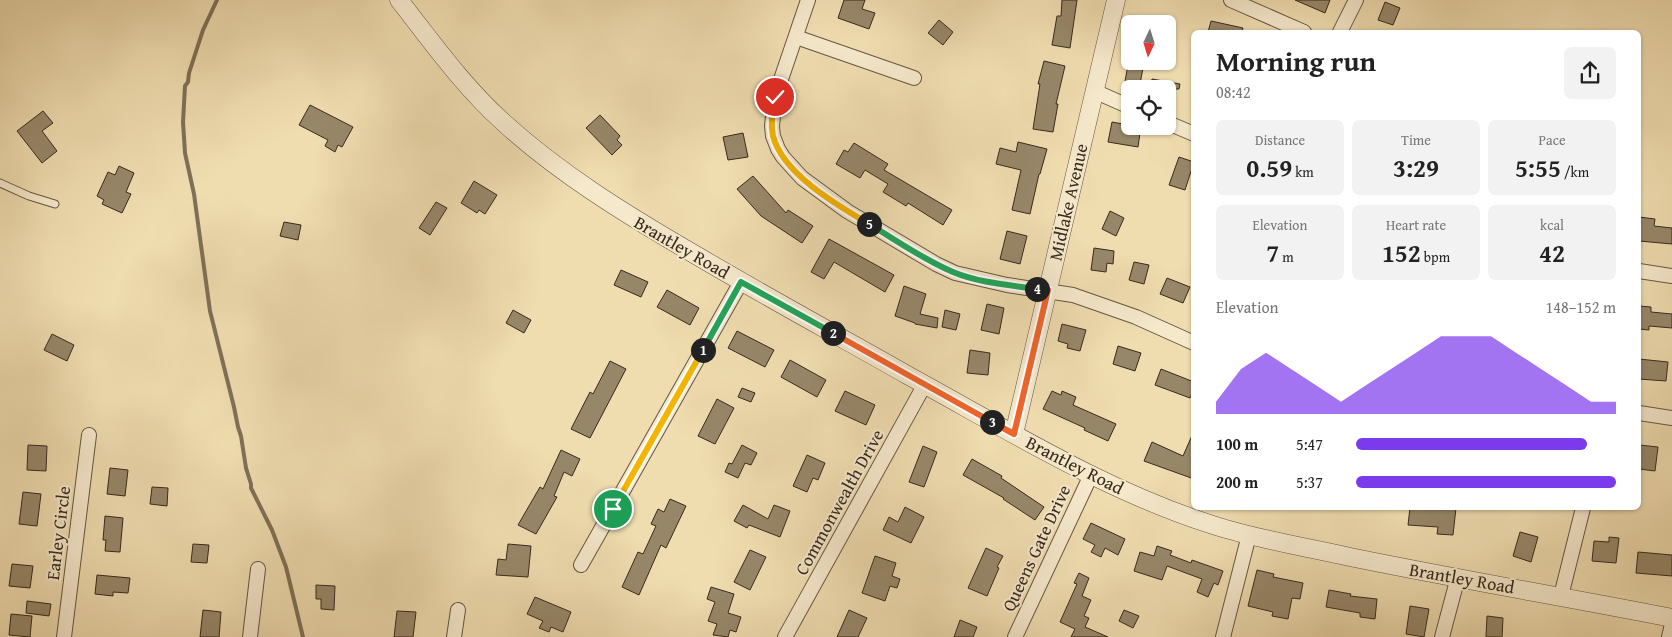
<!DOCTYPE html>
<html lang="en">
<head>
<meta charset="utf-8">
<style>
  body { margin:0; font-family:"Gentium Book Plus",serif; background:#f2f2f2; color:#222; height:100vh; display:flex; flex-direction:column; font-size:19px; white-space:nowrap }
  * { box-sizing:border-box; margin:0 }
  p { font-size:16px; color:#767676 }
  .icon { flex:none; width:28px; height:28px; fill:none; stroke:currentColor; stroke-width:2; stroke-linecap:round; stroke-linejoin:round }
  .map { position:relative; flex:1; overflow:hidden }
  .drawer { position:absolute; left:1191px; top:30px; width:450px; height:480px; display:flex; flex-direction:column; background:#fff; border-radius:8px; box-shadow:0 1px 4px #0004 }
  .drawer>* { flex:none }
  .needle { width:32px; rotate:184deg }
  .tools { position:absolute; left:1121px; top:15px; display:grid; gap:10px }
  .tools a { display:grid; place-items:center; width:55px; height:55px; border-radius:8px; background:#fff; box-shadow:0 1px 4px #0004; font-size:25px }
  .pin { position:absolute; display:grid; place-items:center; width:42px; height:42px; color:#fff; margin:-21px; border:2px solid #fff; border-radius:50%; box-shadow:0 1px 5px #0007 }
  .km { position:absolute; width:25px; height:25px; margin:-12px; border-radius:50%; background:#222; color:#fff; font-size:14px; line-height:25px; text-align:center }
  .round { display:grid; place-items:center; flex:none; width:52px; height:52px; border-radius:8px; background:#f2f2f2 }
  .overview { display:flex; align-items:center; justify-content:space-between; height:85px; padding:0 25px }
  h1 { font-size:28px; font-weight:700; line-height:38px }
  .stats { display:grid; grid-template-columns:repeat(3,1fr); gap:8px; height:85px; padding:5px 25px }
  .stats div { display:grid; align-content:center; border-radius:8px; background:#f2f2f2; text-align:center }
  .stats b { font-size:25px; font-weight:700 }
  .stats small { font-size:14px; font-weight:400 }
  .stats p { font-size:14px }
  .chart { height:140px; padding:10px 25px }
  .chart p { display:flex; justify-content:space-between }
  .chart svg { width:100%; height:90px; margin-top:5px; fill:#7c3aed; opacity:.7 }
  ul { padding:0 25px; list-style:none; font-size:16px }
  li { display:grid; grid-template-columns:80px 60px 1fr; align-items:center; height:38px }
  li i { height:12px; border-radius:6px; background:#7c3aed }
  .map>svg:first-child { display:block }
</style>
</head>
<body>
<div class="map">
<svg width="1672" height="637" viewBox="0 0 1672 637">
  <rect width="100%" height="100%" fill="#efdcaf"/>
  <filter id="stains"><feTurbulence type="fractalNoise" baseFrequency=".004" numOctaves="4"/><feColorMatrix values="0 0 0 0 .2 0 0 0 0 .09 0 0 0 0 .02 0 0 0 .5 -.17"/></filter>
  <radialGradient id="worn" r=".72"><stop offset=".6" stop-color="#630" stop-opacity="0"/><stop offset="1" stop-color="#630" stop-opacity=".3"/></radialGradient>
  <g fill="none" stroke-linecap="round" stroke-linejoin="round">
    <path stroke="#807058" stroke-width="4" d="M 217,0 L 203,30 L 189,73 L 188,82 L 185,86 L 183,122 L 185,153 L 194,194 L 210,311 L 234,407 L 238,427 L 241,436 L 246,468 L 251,484 L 251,488 L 272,530 L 286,567 L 303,637"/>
  </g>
  <path fill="#978769" stroke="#372a1e" d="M 844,0 L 865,0 L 862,9 L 875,13 L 869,29 L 838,18 Z
    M 1062,0 L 1077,0 L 1070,48 L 1052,45 L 1057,16 L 1061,16 Z
    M 1295,0 L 1330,0 L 1325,13 Z
    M 1385,2 L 1400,8 L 1393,25 L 1378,20 Z
    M 939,20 L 953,32 L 943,45 L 928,33 Z
    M 1211,21 L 1243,28 L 1242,32 L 1208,32 Z
    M 1044,61 L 1065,66 L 1056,104 L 1058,104 L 1053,132 L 1033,129 L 1040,84 L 1038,84 Z
    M 1128,65 L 1143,68 L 1140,84 L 1125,81 Z
    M 1152,79 L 1180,84 L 1179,89 L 1150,89 Z
    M 310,105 L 353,127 L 342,147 L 338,145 L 335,152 L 325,146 L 328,140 L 299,125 Z
    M 43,111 L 53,123 L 42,131 L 57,151 L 42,163 L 17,131 Z
    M 600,115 L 620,136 L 617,140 L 622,145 L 612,155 L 586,128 Z
    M 1112,122 L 1123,124 L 1122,129 L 1140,133 L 1138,147 L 1108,142 Z
    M 743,133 L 748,157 L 728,160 L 723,137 Z
    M 1018,142 L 1047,149 L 1040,174 L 1039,174 L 1030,214 L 1012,210 L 1021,170 L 996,164 L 1000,148 L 1016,152 Z
    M 854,143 L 888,164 L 884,170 L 952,210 L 943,225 L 908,203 L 906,206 L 883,192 L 888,184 L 865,170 L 860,178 L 836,164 L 844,150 L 848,152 Z
    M 1179,157 L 1194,162 L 1185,190 L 1169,185 Z
    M 119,166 L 134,173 L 126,192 L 131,194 L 122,213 L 102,204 L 104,200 L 97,196 L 108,172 L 115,175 Z
    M 753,176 L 786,213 L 788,210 L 813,226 L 802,243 L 761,216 L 737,189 Z
    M 474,181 L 497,195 L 485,214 L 479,210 L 477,213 L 461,203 Z
    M 436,202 L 447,208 L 430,235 L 419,228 Z
    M 1110,211 L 1124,218 L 1116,236 L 1102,229 Z
    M 1639,217 L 1655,219 L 1654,226 L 1672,228 L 1672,244 L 1639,241 Z
    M 284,222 L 301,225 L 298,240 L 280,236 Z
    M 1007,231 L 1027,236 L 1020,264 L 1000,259 Z
    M 829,239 L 894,275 L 885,292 L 834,262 L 824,279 L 811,272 Z
    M 1094,248 L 1114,251 L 1113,264 L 1107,263 L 1106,272 L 1091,270 Z
    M 1134,262 L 1149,265 L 1144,284 L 1129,280 Z
    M 621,270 L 648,282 L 641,297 L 614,285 Z
    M 1167,278 L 1190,287 L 1183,303 L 1160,294 Z
    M 904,286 L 926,294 L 920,314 L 938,318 L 937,328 L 915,324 L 915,323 L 895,316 Z
    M 667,290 L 699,308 L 690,325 L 657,307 Z
    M 987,304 L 1004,308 L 999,334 L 981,330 Z
    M 1639,306 L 1651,307 L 1651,312 L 1672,314 L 1672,328 L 1649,326 L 1649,330 L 1639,329 Z
    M 513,310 L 531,320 L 524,333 L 506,323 Z
    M 945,310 L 960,314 L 956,330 L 942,327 Z
    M 1062,324 L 1086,330 L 1080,351 L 1067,348 L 1068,344 L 1058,341 Z
    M 737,331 L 774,350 L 765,367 L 728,348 Z
    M 52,334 L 74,345 L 67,361 L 44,350 Z
    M 1118,346 L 1141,353 L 1135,371 L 1113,364 Z
    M 970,350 L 990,353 L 988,375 L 967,373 Z
    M 1639,359 L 1668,362 L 1666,381 L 1639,379 Z
    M 790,360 L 826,380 L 817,397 L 781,377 Z
    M 610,361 L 626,369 L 590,438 L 571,429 L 590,392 L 593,394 Z
    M 1161,369 L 1194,382 L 1194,389 L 1190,398 L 1155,385 Z
    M 742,388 L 755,393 L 751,402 L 738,397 Z
    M 845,391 L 875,405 L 866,425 L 835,411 Z
    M 1052,391 L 1061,395 L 1062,391 L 1076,397 L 1073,405 L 1116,424 L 1108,441 L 1084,430 L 1085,428 L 1043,409 Z
    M 717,399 L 734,408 L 715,444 L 698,436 Z
    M 1194,431 L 1194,479 L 1144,461 L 1152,442 L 1183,456 Z
    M 28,445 L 47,446 L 46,471 L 27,470 Z
    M 742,445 L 757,453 L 751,465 L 745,463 L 738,478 L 725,472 L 729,463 L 732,464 Z
    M 1639,445 L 1658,447 L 1655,471 L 1639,469 Z
    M 923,446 L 937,452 L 924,487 L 909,482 Z
    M 561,450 L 580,459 L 572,476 L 564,472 L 554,496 L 557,497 L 536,534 L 518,525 L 540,487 L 543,489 Z
    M 807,455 L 825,463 L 818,480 L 813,478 L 807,492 L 793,486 Z
    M 972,459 L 1002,476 L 1001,478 L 1044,507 L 1035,520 L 1003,499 L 1004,498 L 963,475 Z
    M 110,468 L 128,470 L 125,496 L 107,494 Z
    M 152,487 L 168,488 L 167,506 L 150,504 Z
    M 23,492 L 41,494 L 37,526 L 19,524 Z
    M 670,499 L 686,506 L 666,548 L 661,545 L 639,595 L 622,587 L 638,552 L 643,554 L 656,526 L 651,524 L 658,509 L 664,512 Z
    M 743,505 L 768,519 L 774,505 L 790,511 L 780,537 L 749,525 L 747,528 L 734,521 Z
    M 905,507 L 924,517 L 911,543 L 883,530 L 889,517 L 898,522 Z
    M 1410,508 L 1456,508 L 1453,535 L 1437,534 L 1438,527 L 1408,525 Z
    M 105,516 L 123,518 L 120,552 L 105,551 L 106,540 L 103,540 Z
    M 1091,523 L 1125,539 L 1118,555 L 1105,548 L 1101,557 L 1091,552 L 1095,545 L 1083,539 Z
    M 1520,532 L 1538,537 L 1531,562 L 1513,556 Z
    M 1609,537 L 1619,538 L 1616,563 L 1592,561 L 1594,541 L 1609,542 Z
    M 193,544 L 209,545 L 207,563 L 191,562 Z
    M 508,544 L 531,546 L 528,577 L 496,575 L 498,559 L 506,560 Z
    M 1157,546 L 1172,551 L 1170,555 L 1191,563 L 1192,560 L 1223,571 L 1218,585 L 1214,583 L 1208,597 L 1197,592 L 1202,579 L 1167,566 L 1162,580 L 1134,571 L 1140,552 L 1154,556 Z
    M 986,548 L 1003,556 L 997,567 L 999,568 L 987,596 L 968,588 Z
    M 750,550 L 766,557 L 750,590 L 734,582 Z
    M 1638,552 L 1672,555 L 1672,576 L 1636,573 Z
    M 875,556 L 896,563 L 892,576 L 900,579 L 897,588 L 890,586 L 885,601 L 862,593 Z
    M 12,564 L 33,566 L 30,588 L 9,586 Z
    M 1257,570 L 1274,574 L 1273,577 L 1303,583 L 1300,599 L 1292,598 L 1288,619 L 1272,616 L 1273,612 L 1248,606 Z
    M 1079,573 L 1089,578 L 1082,596 L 1091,600 L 1084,616 L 1089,618 L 1085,627 L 1108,637 L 1071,637 L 1075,629 L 1060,622 L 1077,584 L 1074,583 Z
    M 97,575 L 130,578 L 128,593 L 113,592 L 113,596 L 95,594 Z
    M 316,585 L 335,586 L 334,610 L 321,609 L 321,599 L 316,599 Z
    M 711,587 L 734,594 L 728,613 L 741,617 L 736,632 L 730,630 L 728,637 L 713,635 L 717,624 L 708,621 L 715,602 L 707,599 Z
    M 1329,590 L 1351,594 L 1350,596 L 1377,599 L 1375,619 L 1360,617 L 1360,613 L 1326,607 Z
    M 535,597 L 571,612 L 563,632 L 551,627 L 549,632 L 539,628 L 543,621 L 527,614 Z
    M 27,601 L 51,604 L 49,616 L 26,613 Z
    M 1410,606 L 1429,609 L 1424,637 L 1406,634 Z
    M 203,610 L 221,612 L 219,637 L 200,637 Z
    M 849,610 L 867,618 L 858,637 L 837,637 Z
    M 1124,610 L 1139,616 L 1133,628 L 1119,621 Z
    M 397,611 L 416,612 L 413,637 L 394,637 Z
    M 11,614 L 32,616 L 30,637 L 9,635 Z
    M 1487,616 L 1503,618 L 1502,637 L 1486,637 Z
    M 960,620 L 977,627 L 973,637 L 954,637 Z"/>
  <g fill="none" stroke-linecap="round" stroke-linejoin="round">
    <defs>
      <path id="service" d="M 0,183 L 29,196 L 55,204"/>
      <path id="minor" d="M 808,0 L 775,97 L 772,126 L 773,136 L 778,149 L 783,157 L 802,178 L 847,211 L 936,264 L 955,273 L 1007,285 L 1073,295 L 1136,317 L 1194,343
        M 1231,0 L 1304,32
        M 1340,32 L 1356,0
        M 796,37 L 914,78
        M 1094,91 L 1130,107
        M 1168,123 L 1194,134
        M 1639,271 L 1672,276
        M 1639,413 L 1672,418
        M 581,565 L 741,282
        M 1561,596 L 1583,508
        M 64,637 L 89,435
        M 250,637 L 258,569
        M 454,637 L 458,610
        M 785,637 L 925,384
        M 1015,637 L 1091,475
        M 1223,637 L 1249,535
        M 1442,637 L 1458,577
        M 1669,637 L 1672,624"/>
      <path id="tertiary" d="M 399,0 C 432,42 463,86 503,122 C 560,174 627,215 694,254 C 765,296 837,335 909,376 C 1008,430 1107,492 1216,526 C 1260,540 1306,547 1350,557 C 1457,579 1565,597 1672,618
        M 1014,434 L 1116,0"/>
    </defs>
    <use href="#service" stroke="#655642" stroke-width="9"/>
    <use href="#minor" stroke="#655642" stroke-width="16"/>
    <use href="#tertiary" stroke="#655642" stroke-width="19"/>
    <use href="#service" stroke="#f5e8cb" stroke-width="7"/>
    <use href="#minor" stroke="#f5e8cb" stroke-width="14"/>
    <use href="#tertiary" stroke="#f5e8cb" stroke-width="18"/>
  </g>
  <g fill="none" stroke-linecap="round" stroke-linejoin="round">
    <defs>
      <path id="split-1" d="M 613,509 L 703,350"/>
      <path id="split-2" d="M 703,350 L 741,282 L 833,333"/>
      <path id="split-3" d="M 833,333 L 992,422"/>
      <path id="split-4" d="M 992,422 L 1014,434 L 1048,290 L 1037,289"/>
      <path id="split-5" d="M 869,224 C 896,240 924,260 953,272 C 979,283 1010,285 1037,289"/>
      <path id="split-6" d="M 775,97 C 773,110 770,123 773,136 C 783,174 837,205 869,224"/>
    </defs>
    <use href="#split-1" stroke="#fff" stroke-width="10"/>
    <use href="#split-2" stroke="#fff" stroke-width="10"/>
    <use href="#split-3" stroke="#fff" stroke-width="10"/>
    <use href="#split-4" stroke="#fff" stroke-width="10"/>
    <use href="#split-5" stroke="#fff" stroke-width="10"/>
    <use href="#split-6" stroke="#fff" stroke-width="10"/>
    <use href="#split-1" stroke="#f5b400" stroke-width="6"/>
    <use href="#split-2" stroke="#22a559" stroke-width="6"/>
    <use href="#split-3" stroke="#f0652b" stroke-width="6"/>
    <use href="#split-4" stroke="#f0652b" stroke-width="6"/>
    <use href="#split-5" stroke="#22a559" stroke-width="6"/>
    <use href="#split-6" stroke="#f5b400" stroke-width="6"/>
  </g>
  <g text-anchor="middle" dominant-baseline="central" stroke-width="4" stroke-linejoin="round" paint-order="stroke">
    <g font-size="18" fill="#372a1e" stroke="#f5e8cb">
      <text transform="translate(1068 202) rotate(-77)">Midlake Avenue</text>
      <text transform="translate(682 247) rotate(30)">Brantley Road</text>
      <text transform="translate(1075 465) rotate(27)">Brantley Road</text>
      <text transform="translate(839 502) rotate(-61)">Commonwealth Drive</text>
      <text transform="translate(58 533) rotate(-83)">Earley Circle</text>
      <text transform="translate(1036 548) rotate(-65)">Queens Gate Drive</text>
      <text transform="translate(1462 578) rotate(10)">Brantley Road</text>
    </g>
  </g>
  <rect width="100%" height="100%" filter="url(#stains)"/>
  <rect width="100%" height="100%" fill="url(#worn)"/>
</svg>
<div class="tools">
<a><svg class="needle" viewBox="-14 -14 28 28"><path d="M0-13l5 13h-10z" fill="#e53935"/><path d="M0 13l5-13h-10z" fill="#767676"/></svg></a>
<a><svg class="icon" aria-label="locate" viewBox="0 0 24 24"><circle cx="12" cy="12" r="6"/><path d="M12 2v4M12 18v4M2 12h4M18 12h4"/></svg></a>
</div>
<div class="pin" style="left:613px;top:509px;background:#1e9e55"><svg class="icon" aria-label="arrive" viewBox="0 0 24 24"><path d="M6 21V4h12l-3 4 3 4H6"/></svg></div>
<div class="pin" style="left:775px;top:97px;background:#d93025"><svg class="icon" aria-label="check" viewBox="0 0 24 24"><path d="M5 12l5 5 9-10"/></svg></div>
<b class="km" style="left:703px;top:350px">1</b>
<b class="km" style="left:833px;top:333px">2</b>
<b class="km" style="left:992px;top:422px">3</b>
<b class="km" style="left:1037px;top:289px">4</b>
<b class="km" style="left:869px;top:224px">5</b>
<section class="drawer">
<div class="overview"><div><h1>Morning run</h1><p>08:42</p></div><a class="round"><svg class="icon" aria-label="share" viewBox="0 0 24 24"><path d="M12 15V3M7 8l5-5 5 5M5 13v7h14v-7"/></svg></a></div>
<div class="stats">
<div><p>Distance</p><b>0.59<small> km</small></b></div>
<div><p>Time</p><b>3:29</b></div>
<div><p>Pace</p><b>5:55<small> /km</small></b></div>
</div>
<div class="stats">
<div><p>Elevation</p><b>7<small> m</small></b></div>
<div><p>Heart rate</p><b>152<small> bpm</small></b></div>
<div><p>kcal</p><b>42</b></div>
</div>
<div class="chart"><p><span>Elevation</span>148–152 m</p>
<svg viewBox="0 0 160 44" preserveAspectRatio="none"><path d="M0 44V38L10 22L20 14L30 22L40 30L50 38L60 30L70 22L80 14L90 6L100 6L110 6L120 14L130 22L140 30L150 38L160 38V44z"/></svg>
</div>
<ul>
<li><b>100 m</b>5:47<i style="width:89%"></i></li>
<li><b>200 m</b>5:37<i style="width:100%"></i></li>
</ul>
</section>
</div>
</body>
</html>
